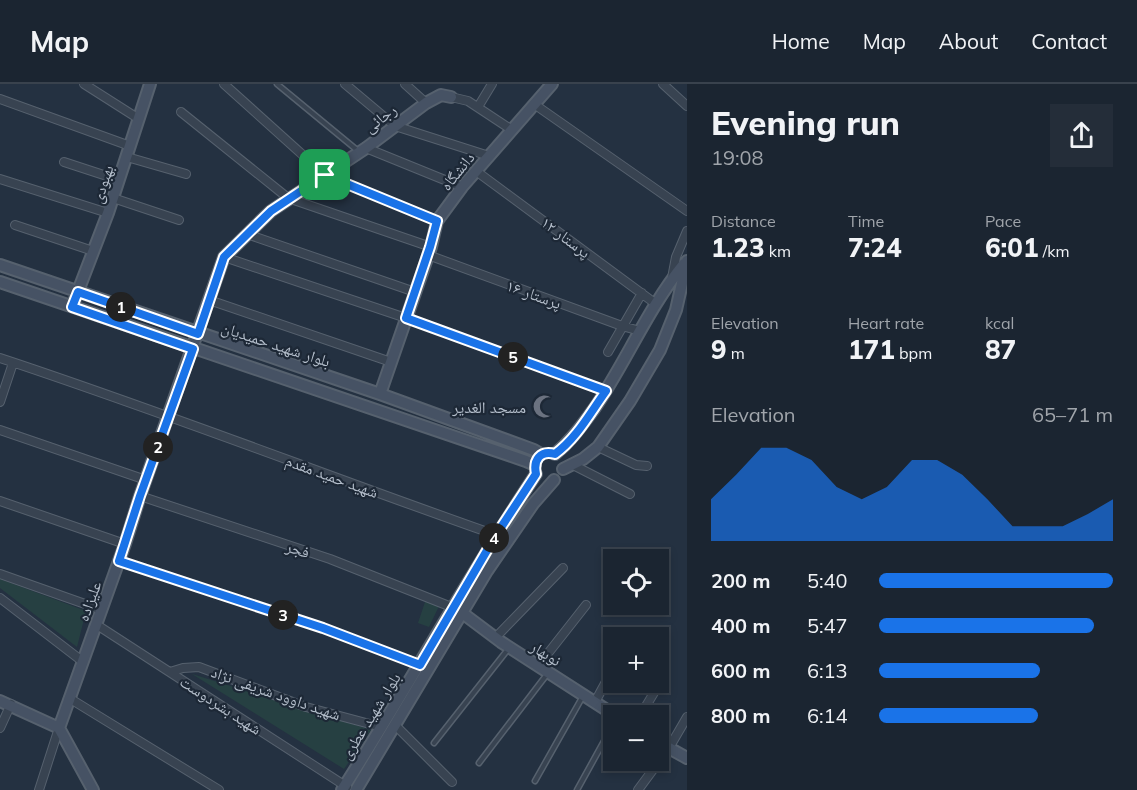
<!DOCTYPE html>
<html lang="en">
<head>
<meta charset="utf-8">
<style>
  body { margin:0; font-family:Mulish,"Noto Naskh Arabic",sans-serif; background:#242d39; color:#f1f3f6; height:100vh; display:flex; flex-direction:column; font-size:22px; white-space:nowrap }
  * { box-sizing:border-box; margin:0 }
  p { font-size:20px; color:#a0a5ab }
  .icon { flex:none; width:33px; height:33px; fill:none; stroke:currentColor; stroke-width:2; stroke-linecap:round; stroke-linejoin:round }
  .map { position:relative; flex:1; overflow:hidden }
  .drawer { display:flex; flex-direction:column; background:#1b2531; width:450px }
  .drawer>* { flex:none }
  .controls { position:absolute; left:603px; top:465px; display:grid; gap:12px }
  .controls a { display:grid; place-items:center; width:66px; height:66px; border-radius:0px; background:#1b2531; box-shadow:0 3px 9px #0003,0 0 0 2px #39424d; font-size:30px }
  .pin { position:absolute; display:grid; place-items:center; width:51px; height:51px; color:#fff; margin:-26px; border-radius:12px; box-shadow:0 3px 9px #0006 }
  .km { position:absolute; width:30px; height:30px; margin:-15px; border-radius:50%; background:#222; color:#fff; font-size:16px; line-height:30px; text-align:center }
  .round { display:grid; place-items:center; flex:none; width:63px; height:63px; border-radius:0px; background:#242d39 }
  .headline { display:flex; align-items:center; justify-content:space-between; height:102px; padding:0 24px }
  h1 { font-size:33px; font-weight:800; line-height:45px }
  .figures { display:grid; grid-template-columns:repeat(3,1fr); gap:9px; height:102px; padding:6px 24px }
  .figures div { display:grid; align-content:center }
  .figures b { font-size:26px; font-weight:800 }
  .figures small { font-size:16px; font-weight:400 }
  .figures p { font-size:16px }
  .chart { height:168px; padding:12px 24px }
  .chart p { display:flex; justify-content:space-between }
  .chart svg { width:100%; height:108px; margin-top:6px; fill:#1a73e8; opacity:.7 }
  ul { padding:0 24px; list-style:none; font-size:20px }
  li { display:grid; grid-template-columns:96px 72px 1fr; align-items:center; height:45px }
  li i { height:15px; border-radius:8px; background:#1a73e8 }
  header { display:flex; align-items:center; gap:36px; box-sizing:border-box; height:84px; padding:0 30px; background:#1b2531; border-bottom:2px solid #39424d }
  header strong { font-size:28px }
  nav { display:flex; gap:33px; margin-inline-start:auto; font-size:21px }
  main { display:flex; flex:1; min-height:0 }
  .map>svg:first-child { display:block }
</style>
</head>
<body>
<header>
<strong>Map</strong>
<nav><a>Home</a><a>Map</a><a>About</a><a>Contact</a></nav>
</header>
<main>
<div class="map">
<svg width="687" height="706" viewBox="0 0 687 706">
  <rect width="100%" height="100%" fill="#243141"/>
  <path fill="#264042" d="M 0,495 L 86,527 L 77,563 L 0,504 Z
    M 426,515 L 440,520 L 429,543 L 418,539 Z
    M 192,590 L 371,646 L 344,685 Z"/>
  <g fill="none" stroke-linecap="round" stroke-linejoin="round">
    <defs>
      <path id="lane" d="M 277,0 L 357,66
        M 434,659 L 509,564
        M 479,679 L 548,589
        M 535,697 L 583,612
        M 577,706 L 614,639"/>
      <path id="street" d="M 84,0 L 139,35
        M 224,0 L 325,91 L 437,137
        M 345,0 L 395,42 L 489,72
        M 405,0 L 426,19
        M 663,0 L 687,22
        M 451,13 L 468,17 L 512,46
        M 0,15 L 130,62
        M 534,20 L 687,127
        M 478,23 L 492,0
        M 181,28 L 288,114 L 431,163
        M 366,64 L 462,103
        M 127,73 L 186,90
        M 64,78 L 119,96
        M 476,87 L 656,220
        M 0,95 L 108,129
        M 113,114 L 179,136
        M 15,141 L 93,167
        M 247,150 L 415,208
        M 428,171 L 622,242 L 640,247
        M 224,173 L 406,234 L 606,307
        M 672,194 L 676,173 L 687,147
        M 209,216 L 391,278
        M 608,268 L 642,209
        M 0,274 C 167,329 330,393 496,451
        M 0,318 L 13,279
        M 0,346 L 146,396
        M 598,363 L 636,381 L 647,382
        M 573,381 L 630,410
        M 140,412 L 330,475 L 454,524
        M 0,417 L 125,460
        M 119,477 L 323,544 L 420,581
        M 0,490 L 102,526
        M 0,514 L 82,577
        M 97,541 L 347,703
        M 495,554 L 563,484
        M 629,554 L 633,546
        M 538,582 L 586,521
        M 170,588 L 183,584 L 199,583 L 306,623 L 381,643
        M 69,614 L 219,706
        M 595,618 L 614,583
        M 640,632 L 661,597
        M 395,641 L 452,698
        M 0,644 L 11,620
        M 39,706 L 59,644
        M 638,706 L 669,664 L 687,633"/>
      <path id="secondary" d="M 0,181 L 380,310 L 534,366 L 541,370
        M 0,198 L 526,377 L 535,381
        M 75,215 L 108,129 L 150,0
        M 380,310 L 431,163 L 437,137 L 462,103 L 552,0
        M 555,370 C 571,357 582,341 594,325 C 626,278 648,224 684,180
        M 563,385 L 583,375 L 598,363 L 630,317 L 660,266 L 676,226 L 687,177
        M 457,525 L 501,558 L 616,632
        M 0,617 L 59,644 L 93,706
        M 59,644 L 125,460 L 140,412 L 224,173 L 271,127 L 366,64 L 426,19 L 441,11 L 451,13
        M 658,658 L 687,674
        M 342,706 C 409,602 468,493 536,390
        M 356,706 L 487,487 L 533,420 L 554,396"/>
    </defs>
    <use href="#lane" stroke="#56616e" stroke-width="7"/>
    <use href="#street" stroke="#56616e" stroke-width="10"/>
    <use href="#secondary" stroke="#56616e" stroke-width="14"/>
    <use href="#lane" stroke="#384351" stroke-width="4"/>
    <use href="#street" stroke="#384351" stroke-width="8"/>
    <use href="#secondary" stroke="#465264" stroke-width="10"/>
  </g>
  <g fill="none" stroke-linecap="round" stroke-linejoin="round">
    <defs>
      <path id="route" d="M 325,91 L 437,137 L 430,163 L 406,234 L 606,307 C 590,329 577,354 555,370 C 540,366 533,376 536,390 L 496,451 L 420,581 L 323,544 L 119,477 L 140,412 L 193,265 L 72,223 L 78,208 L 198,250 L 224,173 L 271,127 Z"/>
    </defs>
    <use href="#route" stroke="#fff" stroke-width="12"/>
    <use href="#route" stroke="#1a73e8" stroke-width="8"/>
  </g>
  <defs>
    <symbol id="mosque-bare" viewBox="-9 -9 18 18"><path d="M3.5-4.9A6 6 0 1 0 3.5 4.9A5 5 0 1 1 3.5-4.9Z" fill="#6b7280" stroke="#1d2836" stroke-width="2.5" paint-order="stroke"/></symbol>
  </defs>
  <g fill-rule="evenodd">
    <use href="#mosque-bare" x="528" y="306" width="33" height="33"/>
  </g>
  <g text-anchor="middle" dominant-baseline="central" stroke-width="4.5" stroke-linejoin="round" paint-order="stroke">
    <g font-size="16" fill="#b4becb" stroke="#1d2836">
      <text transform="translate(380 34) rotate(-37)">رجائی</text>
      <text transform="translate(457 87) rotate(-51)">دانشگاه</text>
      <text transform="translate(102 100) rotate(-72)">بهبودی</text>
      <text transform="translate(566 153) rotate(37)">پرستار ۱۲</text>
      <text transform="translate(534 210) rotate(20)">پرستار ۱۶</text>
      <text transform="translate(276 260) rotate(18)">بلوار شهید حمیدیان</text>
      <text transform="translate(332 392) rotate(20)">شهید حمید مقدم</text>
      <text transform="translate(298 465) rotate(18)">فجر</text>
      <text transform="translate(89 517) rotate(-70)">علیزاده</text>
      <text transform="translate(546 569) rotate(32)">نوبهار</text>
      <text transform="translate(276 609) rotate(19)">شهید داوود شریفی نژاد</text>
      <text transform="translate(221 621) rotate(33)">شهید بشردوست</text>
      <text transform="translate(370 632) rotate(-58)">بلوار شهید عطری</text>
    </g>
    <g font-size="16" fill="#b4becb" stroke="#1d2836" text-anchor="end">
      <text x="526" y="323">مسجد الغدیر</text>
    </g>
  </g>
</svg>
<div class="controls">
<a><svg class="icon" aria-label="locate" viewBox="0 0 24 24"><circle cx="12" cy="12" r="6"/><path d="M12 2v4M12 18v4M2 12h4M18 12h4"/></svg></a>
<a>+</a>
<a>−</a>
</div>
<div class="pin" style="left:325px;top:91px;background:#1e9e55"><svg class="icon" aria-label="arrive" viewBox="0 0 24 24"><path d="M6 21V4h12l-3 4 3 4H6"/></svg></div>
<b class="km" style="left:121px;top:223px">1</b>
<b class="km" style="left:158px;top:363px">2</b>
<b class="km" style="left:283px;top:531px">3</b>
<b class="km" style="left:494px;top:454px">4</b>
<b class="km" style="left:513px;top:273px">5</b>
</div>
<section class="drawer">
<div class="headline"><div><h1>Evening run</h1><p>19:08</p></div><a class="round"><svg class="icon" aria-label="share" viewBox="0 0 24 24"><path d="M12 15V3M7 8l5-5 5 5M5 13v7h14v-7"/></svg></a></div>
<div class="figures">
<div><p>Distance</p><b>1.23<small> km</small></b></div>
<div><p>Time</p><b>7:24</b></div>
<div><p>Pace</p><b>6:01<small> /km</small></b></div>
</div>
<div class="figures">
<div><p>Elevation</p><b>9<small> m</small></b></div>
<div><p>Heart rate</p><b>171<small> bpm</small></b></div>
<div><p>kcal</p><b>87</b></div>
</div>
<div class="chart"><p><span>Elevation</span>65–71 m</p>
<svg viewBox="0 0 160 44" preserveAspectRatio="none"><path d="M0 44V27L10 17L20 6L30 6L40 11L50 22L60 27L70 22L80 11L90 11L100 17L110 27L120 38L130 38L140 38L150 33L160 27V44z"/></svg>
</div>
<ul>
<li><b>200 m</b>5:40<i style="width:100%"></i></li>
<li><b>400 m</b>5:47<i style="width:92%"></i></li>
<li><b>600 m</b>6:13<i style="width:69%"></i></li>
<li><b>800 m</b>6:14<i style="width:68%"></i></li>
</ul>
</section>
</main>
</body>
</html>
